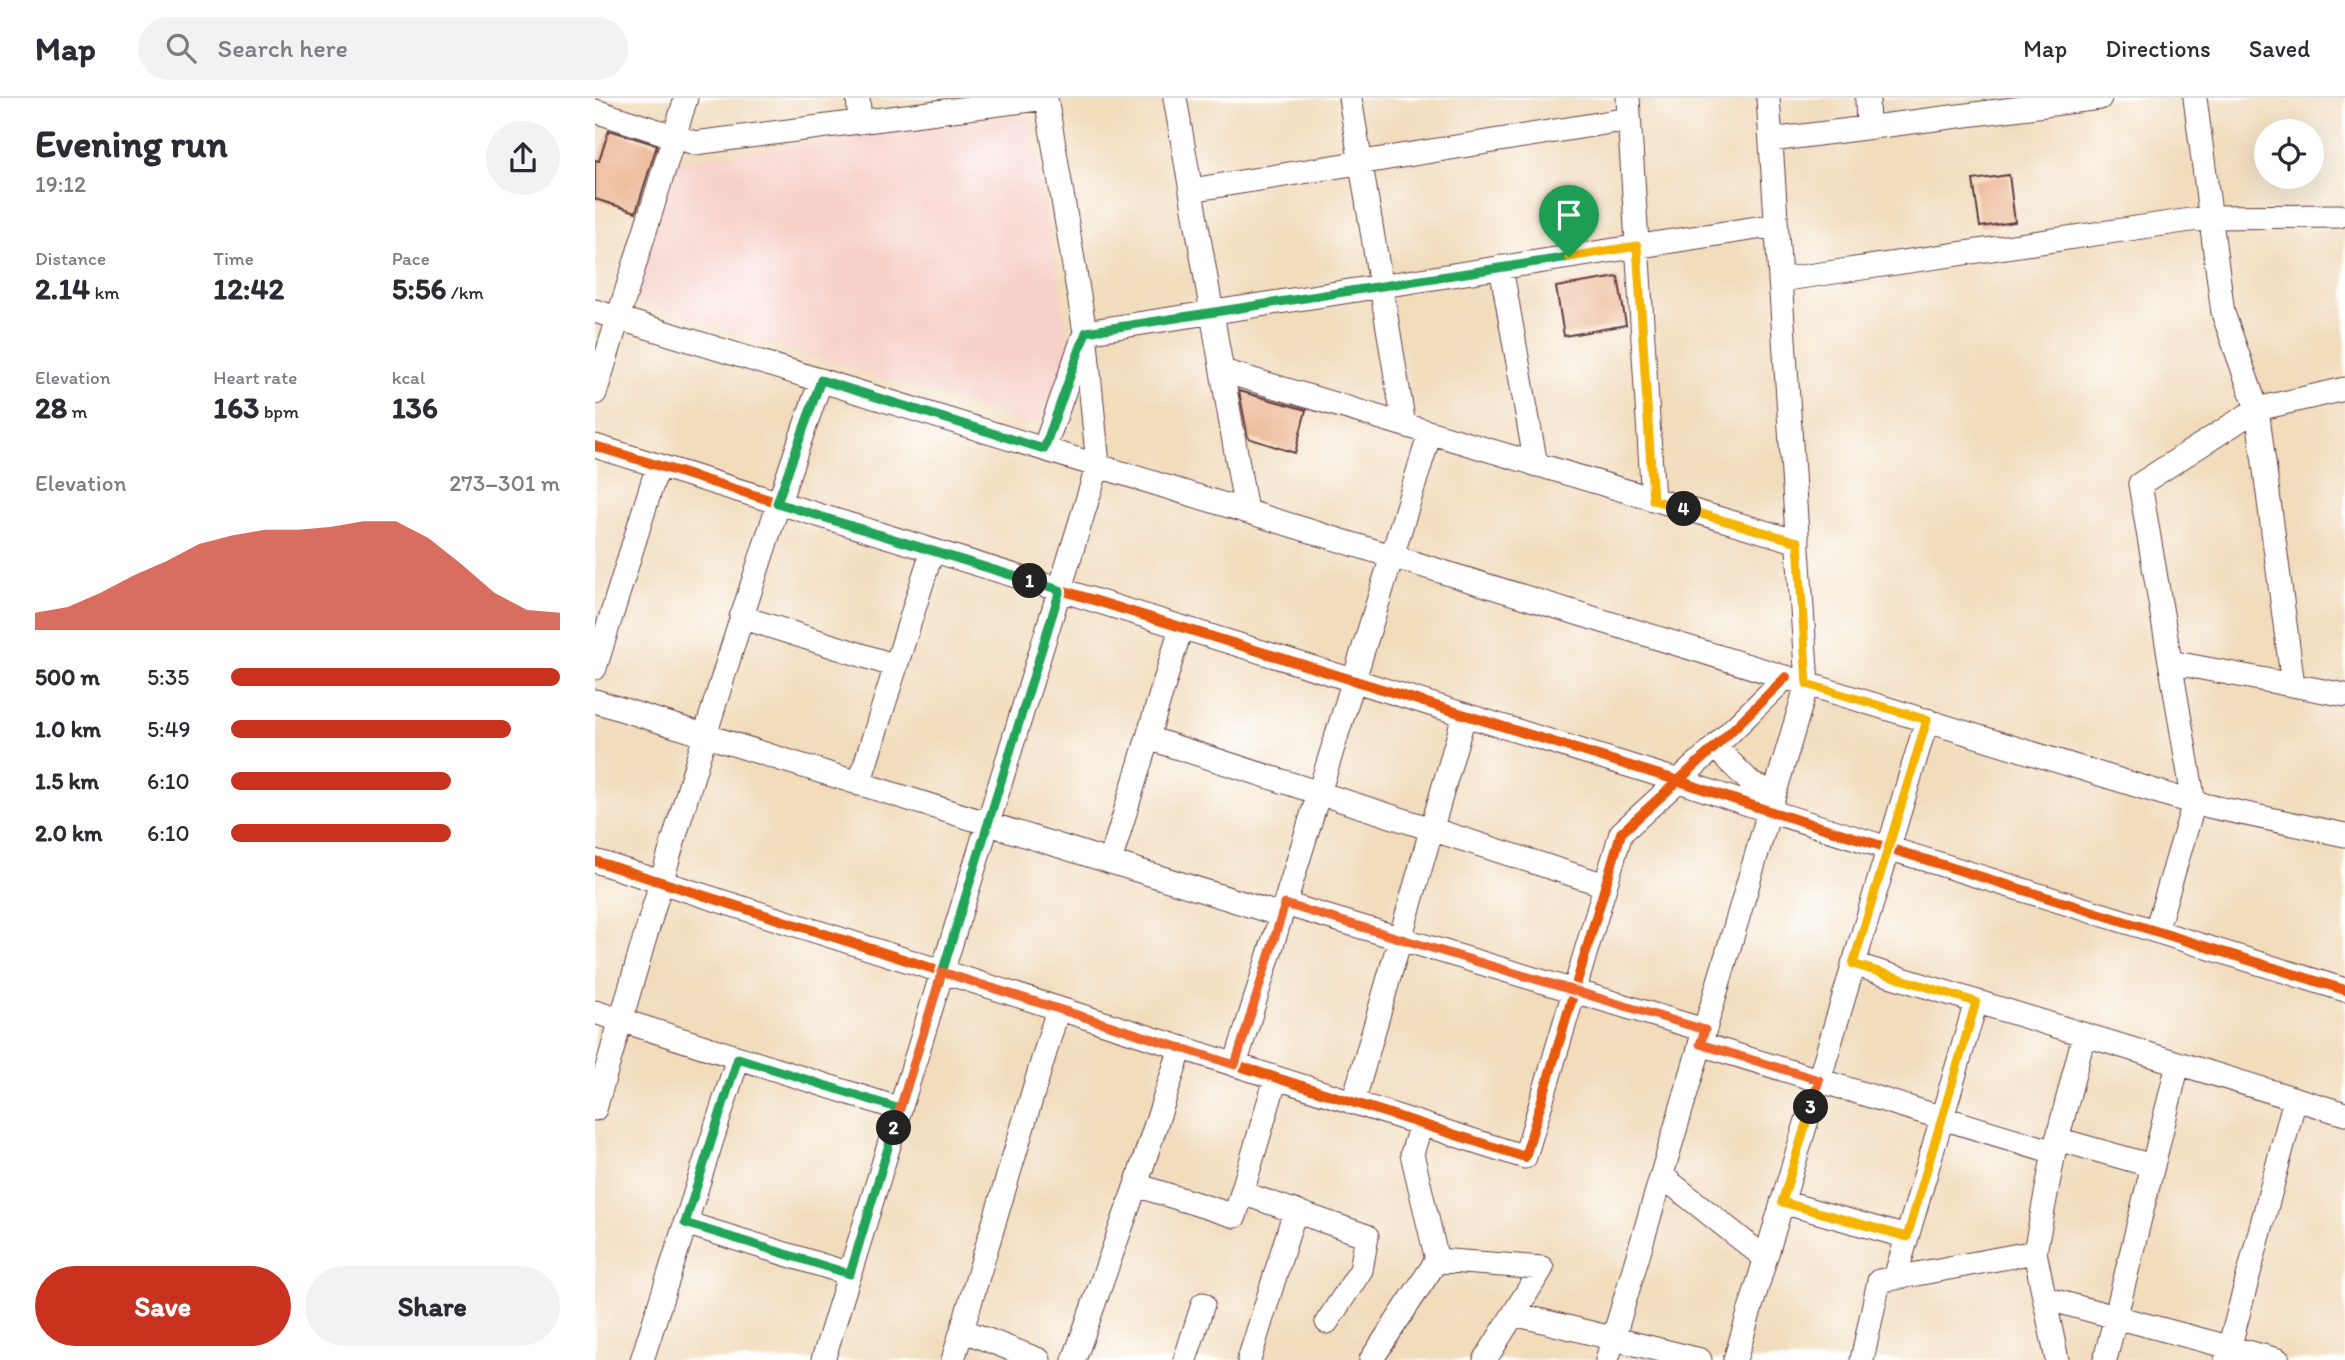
<!DOCTYPE html>
<html lang="en">
<head>
<meta charset="utf-8">
<style>
  body { margin:0; font-family:Itim,sans-serif; background:#f2f2f3; color:#2b2b33; height:100vh; display:flex; flex-direction:column; font-size:26px; white-space:nowrap }
  * { box-sizing:border-box; margin:0 }
  p { font-size:23px; color:#7c7c81 }
  .icon { flex:none; width:38px; height:38px; fill:none; stroke:currentColor; stroke-width:2; stroke-linecap:round; stroke-linejoin:round }
  .map { position:relative; flex:1; overflow:hidden }
  .panel { display:flex; flex-direction:column; background:#fff; width:595px }
  .panel>* { flex:none }
  .controls { position:absolute; left:1659px; top:21px; display:grid; gap:14px }
  .controls a { display:grid; place-items:center; width:70px; height:70px; border-radius:50%; background:#fff; box-shadow:0 7px 28px #0002; font-size:35px }
  .pin { position:absolute; display:grid; place-items:center; width:60px; height:60px; color:#fff; margin:-72px -30px; border-radius:50% 50% 50% 0; rotate:-45deg; box-shadow:0 0 7px #0007 }
  .pin .icon { rotate:45deg }
  .km { position:absolute; width:35px; height:35px; margin:-18px; border-radius:50%; background:#222; color:#fff; font-size:19px; line-height:35px; text-align:center }
  .round { display:grid; place-items:center; flex:none; width:74px; height:74px; border-radius:37px; background:#f2f2f3 }
  .overview { display:flex; align-items:center; justify-content:space-between; height:119px; padding:0 35px }
  h1 { font-size:38px; font-weight:700; line-height:52px }
  .metrics { display:grid; grid-template-columns:repeat(3,1fr); gap:10px; height:119px; padding:7px 35px }
  .metrics div { display:grid; align-content:center }
  .metrics b { font-size:30px; font-weight:700 }
  .metrics small { font-size:19px; font-weight:400 }
  .metrics p { font-size:19px }
  .chart { height:196px; padding:14px 35px }
  .chart p { display:flex; justify-content:space-between }
  .chart svg { width:100%; height:126px; margin-top:7px; fill:#c8321e; opacity:.7 }
  .primary-button { display:flex; gap:14px; margin-top:auto; padding:14px 35px }
  .primary-button a { flex:1; height:80px; border-radius:42px; background:#c8321e; color:#fff; font-size:28px; font-weight:700; line-height:80px; text-align:center }
  .primary-button a+a { background:#f2f2f3; color:#2b2b33 }
  ul { padding:0 35px; list-style:none; font-size:23px }
  li { display:grid; grid-template-columns:112px 84px 1fr; align-items:center; height:52px }
  li i { height:18px; border-radius:9px; background:#c8321e }
  header { display:flex; align-items:center; gap:42px; box-sizing:border-box; height:98px; padding:0 35px; background:#fff; border-bottom:2px solid #e1e1e2 }
  header strong { font-size:33px }
  nav { display:flex; gap:38px; margin-inline-start:auto; font-size:24px }
  .search { width:490px; height:63px; background:#f2f2f3; display:flex; align-items:center; gap:18px; box-sizing:border-box; padding:0 24px; border-radius:38px; color:#7c7c81; font-size:26px }
  main { display:flex; flex:1; min-height:0 }
  .map>svg:first-child { display:block }
</style>
</head>
<body>
<header>
<strong>Map</strong>
<div class="search"><svg class="icon" aria-label="search" viewBox="0 0 24 24"><circle cx="10" cy="10" r="6"/><path d="M15 15l6 6"/></svg>Search here</div>
<nav><a>Map</a><a>Directions</a><a>Saved</a></nav>
</header>
<main>
<section class="panel">
<div class="overview"><div><h1>Evening run</h1><p>19:12</p></div><a class="round"><svg class="icon" aria-label="share" viewBox="0 0 24 24"><path d="M12 15V3M7 8l5-5 5 5M5 13v7h14v-7"/></svg></a></div>
<div class="metrics">
<div><p>Distance</p><b>2.14<small> km</small></b></div>
<div><p>Time</p><b>12:42</b></div>
<div><p>Pace</p><b>5:56<small> /km</small></b></div>
</div>
<div class="metrics">
<div><p>Elevation</p><b>28<small> m</small></b></div>
<div><p>Heart rate</p><b>163<small> bpm</small></b></div>
<div><p>kcal</p><b>136</b></div>
</div>
<div class="chart"><p><span>Elevation</span>273–301 m</p>
<svg viewBox="0 0 160 44" preserveAspectRatio="none"><path d="M0 44V38L10 36L20 31L30 25L40 20L50 14L60 11L70 9L80 9L90 8L100 6L110 6L120 12L130 21L140 31L150 37L160 38V44z"/></svg>
</div>
<ul>
<li><b>500 m</b>5:35<i style="width:100%"></i></li>
<li><b>1.0 km</b>5:49<i style="width:85%"></i></li>
<li><b>1.5 km</b>6:10<i style="width:67%"></i></li>
<li><b>2.0 km</b>6:10<i style="width:67%"></i></li>
</ul>
<div class="primary-button"><a>Save</a><a>Share</a></div>
</section>
<div class="map">
<svg width="1750" height="1262" viewBox="0 0 1750 1262">
  <rect width="100%" height="100%" fill="#fff"/>
  <filter id="ink" filterUnits="userSpaceOnUse"><feTurbulence type="fractalNoise" baseFrequency=".0143" numOctaves="2"/><feDisplacementMap in="SourceGraphic" scale="14" xChannelSelector="R" yChannelSelector="G"/><feConvolveMatrix kernelMatrix="1 2 1 2 8 2 1 2 1" color-interpolation-filters="sRGB"/></filter>
  <filter id="wash" filterUnits="userSpaceOnUse"><feTurbulence type="fractalNoise" baseFrequency=".00686" numOctaves="4" result="noise"/><feDisplacementMap in="SourceGraphic" scale="28" xChannelSelector="R" yChannelSelector="G"/><feGaussianBlur stdDeviation="1.57" result="paint"/><feColorMatrix in="noise" values="0 0 0 0 0 0 0 0 0 0 0 0 0 0 0 0 0 1.4 0 .05"/><feComposite in="paint" operator="in"/></filter>
  <g filter="url(#wash)">
    <rect width="100%" height="100%" fill="#f1dcbc"/>
    <path fill="#f7d0c9" d="M 435,16 L 477,260 L 445,322 L 433,326 L 41,203 L 80,63 Z"/>
    <g id="blocks">
      <path fill="#e9ad85" d="M 14,32 L 62,47 L 41,114 L 0,101 L 0,62 L 4,63 Z
        M 1414,77 L 1420,124 L 1385,129 L 1378,82 Z
        M 1023,179 L 1031,227 L 969,238 L 961,189 Z
        M 644,293 L 711,312 L 700,355 L 653,340 Z"/>
    </g>
  </g>
  <g filter="url(#ink)">
    <use href="#blocks" fill-opacity="0" stroke="#633b41" stroke-width="2"/>
    <g fill="none" stroke-linecap="round" stroke-linejoin="round">
      <defs>
        <path id="minor" d="M 263,0 L 265,24
          M 580,0 L 651,413
          M 755,0 L 809,327
          M 1033,0 L 1058,402
          M 0,13 L 100,45 L 451,0
          M 1273,29 L 1272,1 L 1274,0
          M 1176,42 L 1505,0
          M 596,92 L 1034,21
          M 906,169 L 941,367
          M 1185,182 L 1616,119 L 1744,118
          M 0,213 L 1599,705 L 1750,737
          M 628,273 L 1203,444
          M 0,295 L 91,0
          M 0,348 L 1081,682 L 1174,713 L 1750,892
          M 449,351 L 490,234 L 1181,127
          M 146,519 L 301,568
          M 1575,564 L 1750,597
          M 0,570 L 63,367
          M 1698,587 L 1662,311 L 1750,291
          M 0,603 L 686,817
          M 553,640 L 1010,787
          M 1120,649 L 1158,687 L 1180,694
          M 264,686 L 337,453
          M 0,763 L 930,1059 L 1026,735 L 1120,649 L 1191,579
          M 515,764 L 586,530
          M 690,806 L 1109,932
          M 1561,833 L 1599,705 L 1545,386 L 1662,311 L 1628,215 L 1600,0
          M 1258,866 L 1750,1016
          M 0,914 L 305,1011
          M 1105,946 L 1459,1054
          M 640,967 L 835,335
          M 758,1005 L 869,618
          M 0,1011 C 71,767 141,522 226,282
          M 1462,1041 L 1558,1068
          M 1067,1078 L 1170,1160
          M 541,1087 L 640,1118 L 681,980
          M 647,1095 L 772,1138 L 766,1172 L 732,1224
          M 1187,1104 L 1312,1139
          M 90,1125 L 255,1176
          M 842,1162 L 947,1170 L 890,1262
          M 1300,1180 L 1381,904
          M 1449,1200 L 1683,1262
          M 919,1216 L 1105,1262
          M 367,1232 L 444,1262
          M 47,1262 L 143,960
          M 228,1262 L 503,367 L 490,234 L 451,0
          M 358,1262 L 463,911
          M 479,1262 L 541,1087 L 586,950
          M 590,1262 L 608,1206
          M 654,1262 L 700,1113
          M 776,1262 L 842,1162 L 817,1056 L 826,1026
          M 1012,1262 L 1212,586 L 1173,0
          M 1140,1262 L 1332,622
          M 1267,1262 L 1284,1183 L 1440,1154
          M 1462,1262 L 1440,1154 L 1459,1054 L 1489,937
          M 1510,1262 L 1583,966
          M 1631,1262 L 1700,1001"/>
      </defs>
      <use href="#minor" stroke="#633b41" stroke-width="25"/>
      <use href="#minor" stroke="#fff" stroke-width="23"/>
      <defs>
        <path id="cycleway" d="M 0,348 L 1081,682 L 1174,713 L 1750,892
          M 0,763 L 930,1059 L 1026,735 L 1120,649 L 1191,579"/>
      </defs>
      <use href="#cycleway" stroke="#fff" stroke-width="15"/>
      <use href="#cycleway" stroke="#e8590c" stroke-width="10"/>
    </g>
  </g>
  <g fill="none" stroke-linecap="round" stroke-linejoin="round" filter="url(#ink)">
    <defs>
      <path id="split-1" d="M 435,483 L 182,405 L 226,282 L 449,351 L 491,234 L 974,159"/>
      <path id="split-2" d="M 299,1030 L 255,1176 L 90,1125 L 143,960 L 305,1011 L 465,492 L 435,483"/>
      <path id="split-3" d="M 299,1030 L 347,874 L 640,967 L 690,806 L 1110,932 L 1105,946 L 1224,982 L 1216,1009"/>
      <path id="split-4" d="M 1089,411 L 1203,444 L 1212,586 L 1332,622 L 1258,866 L 1381,904 L 1312,1139 L 1187,1104 L 1216,1009"/>
      <path id="split-5" d="M 974,159 L 1042,148 L 1058,402 L 1089,411"/>
    </defs>
    <use href="#split-1" stroke="#fff" stroke-width="14"/>
    <use href="#split-2" stroke="#fff" stroke-width="14"/>
    <use href="#split-3" stroke="#fff" stroke-width="14"/>
    <use href="#split-4" stroke="#fff" stroke-width="14"/>
    <use href="#split-5" stroke="#fff" stroke-width="14"/>
    <use href="#split-1" stroke="#22a559" stroke-width="9"/>
    <use href="#split-2" stroke="#22a559" stroke-width="9"/>
    <use href="#split-3" stroke="#f0652b" stroke-width="9"/>
    <use href="#split-4" stroke="#f5b400" stroke-width="9"/>
    <use href="#split-5" stroke="#f5b400" stroke-width="9"/>
  </g>
</svg>
<div class="controls">
<a><svg class="icon" aria-label="locate" viewBox="0 0 24 24"><circle cx="12" cy="12" r="6"/><path d="M12 2v4M12 18v4M2 12h4M18 12h4"/></svg></a>
</div>
<div class="pin" style="left:974px;top:159px;background:#1e9e55"><svg class="icon" aria-label="arrive" viewBox="0 0 24 24"><path d="M6 21V4h12l-3 4 3 4H6"/></svg></div>
<b class="km" style="left:435px;top:483px">1</b>
<b class="km" style="left:299px;top:1030px">2</b>
<b class="km" style="left:1216px;top:1009px">3</b>
<b class="km" style="left:1089px;top:411px">4</b>
</div>
</main>
</body>
</html>
